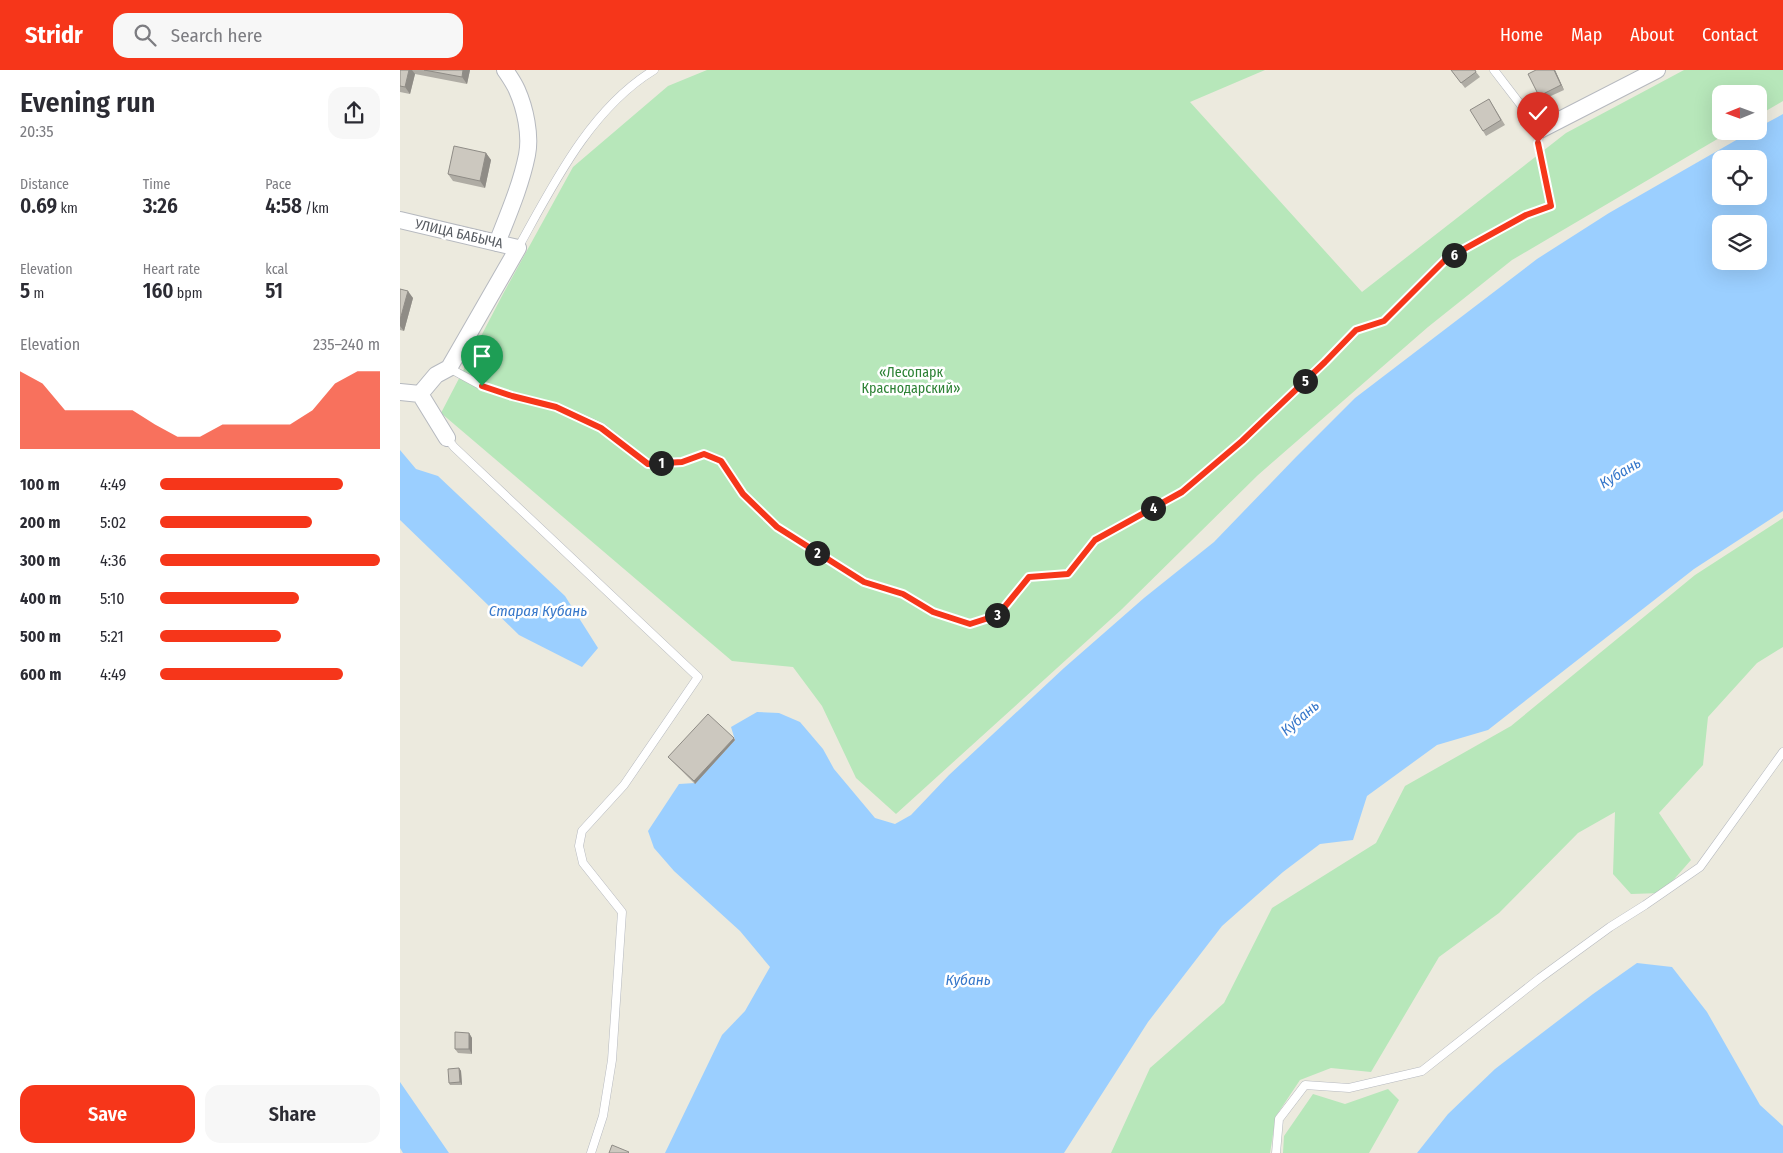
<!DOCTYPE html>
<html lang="en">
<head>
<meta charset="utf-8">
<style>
  body { margin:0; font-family:"Fira Sans Condensed",sans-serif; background:#f7f7f7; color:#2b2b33; height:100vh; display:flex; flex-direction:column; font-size:19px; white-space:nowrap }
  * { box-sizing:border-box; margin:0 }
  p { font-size:16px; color:#7c7c81 }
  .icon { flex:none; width:28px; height:28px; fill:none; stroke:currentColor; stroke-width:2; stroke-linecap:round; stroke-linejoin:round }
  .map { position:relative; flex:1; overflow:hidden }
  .details { display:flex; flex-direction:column; background:#fff; width:400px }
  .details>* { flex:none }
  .needle { width:32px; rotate:269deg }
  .controls { position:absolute; left:1312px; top:15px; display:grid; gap:10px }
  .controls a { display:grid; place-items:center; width:55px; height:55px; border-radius:10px; background:#fff; box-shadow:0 5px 20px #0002; font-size:25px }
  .pin { position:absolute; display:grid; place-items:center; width:42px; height:42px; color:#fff; margin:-51px -21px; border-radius:50% 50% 50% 0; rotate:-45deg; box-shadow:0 0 5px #0007 }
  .pin .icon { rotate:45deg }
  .km { position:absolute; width:25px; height:25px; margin:-12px; border-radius:50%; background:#222; color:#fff; font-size:14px; line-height:25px; text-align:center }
  .round { display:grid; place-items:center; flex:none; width:52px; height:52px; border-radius:15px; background:#f7f7f7 }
  .head { display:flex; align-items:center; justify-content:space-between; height:85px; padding:0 20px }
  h1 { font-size:28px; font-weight:600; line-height:38px }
  .figures { display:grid; grid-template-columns:repeat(3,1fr); gap:8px; height:85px; padding:5px 20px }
  .figures div { display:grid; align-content:center }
  .figures b { font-size:21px; font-weight:600 }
  .figures small { font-size:14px; font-weight:400 }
  .figures p { font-size:14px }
  .chart { height:140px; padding:10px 20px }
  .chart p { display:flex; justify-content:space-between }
  .chart svg { width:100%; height:90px; margin-top:5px; fill:#f6361a; opacity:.7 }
  .action { display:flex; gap:10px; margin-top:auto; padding:10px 20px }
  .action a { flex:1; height:58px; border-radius:15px; background:#f6361a; color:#fff; font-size:20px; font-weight:600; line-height:58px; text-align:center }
  .action a+a { background:#f7f7f7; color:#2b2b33 }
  ul { padding:0 20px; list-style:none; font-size:16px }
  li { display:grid; grid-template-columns:80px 60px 1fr; align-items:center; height:38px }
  li i { height:12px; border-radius:6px; background:#f6361a }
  header { display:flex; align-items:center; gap:30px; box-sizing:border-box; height:70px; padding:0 25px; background:#f6361a; color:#fff }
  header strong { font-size:24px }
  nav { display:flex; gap:28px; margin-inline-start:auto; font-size:18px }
  .search { width:350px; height:45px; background:#f7f7f7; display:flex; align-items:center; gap:12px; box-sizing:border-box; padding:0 18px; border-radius:15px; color:#7c7c81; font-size:19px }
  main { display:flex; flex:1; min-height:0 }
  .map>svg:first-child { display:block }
</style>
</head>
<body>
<header>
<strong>Stridr</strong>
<div class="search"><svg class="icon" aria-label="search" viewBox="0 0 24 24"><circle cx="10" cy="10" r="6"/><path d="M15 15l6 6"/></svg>Search here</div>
<nav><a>Home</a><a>Map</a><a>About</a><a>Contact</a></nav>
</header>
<main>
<section class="details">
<div class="head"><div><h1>Evening run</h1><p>20:35</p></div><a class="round"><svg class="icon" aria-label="share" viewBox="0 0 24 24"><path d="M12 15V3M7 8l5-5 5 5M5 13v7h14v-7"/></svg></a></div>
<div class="figures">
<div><p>Distance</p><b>0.69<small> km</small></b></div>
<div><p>Time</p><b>3:26</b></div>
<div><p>Pace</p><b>4:58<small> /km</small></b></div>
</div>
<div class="figures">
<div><p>Elevation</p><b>5<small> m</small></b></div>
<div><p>Heart rate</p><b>160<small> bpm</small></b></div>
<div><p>kcal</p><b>51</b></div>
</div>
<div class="chart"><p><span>Elevation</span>235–240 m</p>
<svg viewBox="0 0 160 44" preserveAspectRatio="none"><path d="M0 44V6L10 12L20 25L30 25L40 25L50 25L60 32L70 38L80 38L90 32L100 32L110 32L120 32L130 25L140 12L150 6L160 6V44z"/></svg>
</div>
<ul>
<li><b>100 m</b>4:49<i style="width:83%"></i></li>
<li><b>200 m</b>5:02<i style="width:69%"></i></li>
<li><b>300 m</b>4:36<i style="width:100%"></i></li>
<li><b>400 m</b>5:10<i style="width:63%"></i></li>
<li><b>500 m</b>5:21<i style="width:55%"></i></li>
<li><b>600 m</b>4:49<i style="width:83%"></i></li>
</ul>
<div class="action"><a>Save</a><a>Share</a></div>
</section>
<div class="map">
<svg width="1383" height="1083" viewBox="0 0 1383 1083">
  <rect width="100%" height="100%" fill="#eceade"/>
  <path fill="#b7e7ba" d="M 307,0 L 865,0 L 790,32 L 962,222 L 1166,63 L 1284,0 L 1383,0 L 1383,31 L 1359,45 L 1359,24 L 1321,24 L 1321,61 L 1331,61 L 1112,190 L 1028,257 L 858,405 L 721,540 L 496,744 L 456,708 L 422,636 L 393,597 L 332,591 L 41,343 L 103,224 L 173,97 L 268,16 Z
    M 1383,448 L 1383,577 L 1357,593 L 1308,647 L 1303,695 L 1259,743 L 1291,790 L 1262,823 L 1231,824 L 1213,804 L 1215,742 L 1178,763 L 1099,843 L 1039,887 L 971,1002 L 931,998 L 900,1010 L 876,1046 L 870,1083 L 711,1083 L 750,998 L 824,933 L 872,838 L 976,773 L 1005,716 L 1111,656 L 1295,505 Z
    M 988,1019 L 999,1030 L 969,1083 L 883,1083 L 884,1066 L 913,1024 L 945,1034 Z"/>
  <path fill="#9bcfff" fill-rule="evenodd" d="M 1383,44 L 1383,441 L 1294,499 L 1088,660 L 1037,675 L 967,726 L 953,770 L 920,774 L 883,802 L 822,856 L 748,952 L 664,1083 L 265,1083 L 322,965 L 345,941 L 370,897 L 340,861 L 274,801 L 254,778 L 248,761 L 279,714 L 295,713 L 335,670 L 331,657 L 357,642 L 379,643 L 400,652 L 423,679 L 434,699 L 475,748 L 495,754 L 511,745 L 549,705 L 664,598 L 744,528 L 814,472 L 896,387 L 955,328 L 1137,189 L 1209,143 L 1352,61 L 1359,61 L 1359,57 ZM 1321,89 L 1359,89 L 1359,126 L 1321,126 ZM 1321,154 L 1359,154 L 1359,191 L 1321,191 Z
    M 0,380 L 16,399 L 38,406 L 165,526 L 198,578 L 182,597 L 119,565 L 0,450 Z
    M 1237,893 L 1272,897 L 1307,942 L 1360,1035 L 1383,1056 L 1383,1083 L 1017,1083 L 1048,1044 L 1095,999 L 1193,924 Z
    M 0,1012 L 49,1083 L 3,1083 L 0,1078 Z"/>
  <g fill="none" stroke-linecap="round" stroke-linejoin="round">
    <defs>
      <path id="lane" d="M 118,178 C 153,115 190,39 254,0
        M 49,298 L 82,316 L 112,326 L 156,337 L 201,357 L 248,394 L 282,392 L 304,384 L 321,391 L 343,424 L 377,457 L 465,512 L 503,524 L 533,542 L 570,554 L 598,545 L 629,507 L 668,504 L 695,470 L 782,422 L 842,371 L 925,292 L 956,260 L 984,251 L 1045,189 L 1126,145 L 1151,136 L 1138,73 L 1140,60 L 1094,0
        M 47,368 L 54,377 L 298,607 L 224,715 L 182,761 L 179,776 L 183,793 L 222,842 L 212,990 L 203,1046 L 191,1083
        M 876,1083 L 879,1049 L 905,1015 L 949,1018 L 1022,1001 L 1140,908 L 1210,857 L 1245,835 L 1300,797 L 1383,682"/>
      <path id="street" d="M 1140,60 L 1257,0
        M 0,150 L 118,178 L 49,298 L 36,305 L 20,324
        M 97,173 C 108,145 121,115 127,85 C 131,65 125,38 117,20 C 114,13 109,6 105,0
        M 0,322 L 20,324 L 47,368"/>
    </defs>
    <use href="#lane" stroke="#b6b9bf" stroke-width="9"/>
    <use href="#street" stroke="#b6b9bf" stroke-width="18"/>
    <use href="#lane" stroke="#fff" stroke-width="8"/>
    <use href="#street" stroke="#fff" stroke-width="16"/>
  </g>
  <path fill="#afaca4" d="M 0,0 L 70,0 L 67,14 L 15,4 L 10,24 L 0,22 Z
    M 1051,0 L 1076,2 L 1080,7 L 1065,18 Z
    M 1136,0 L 1155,0 L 1164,20 L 1142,30 L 1139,26 Z
    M 1089,29 L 1105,55 L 1086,66 L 1083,61 Z
    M 86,83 L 91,90 L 85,118 L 53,111 L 48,104 Z
    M 0,219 L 13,228 L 4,261 L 0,260 Z
    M 335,670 L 295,714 L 268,687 Z
    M 69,963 L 72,968 L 72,984 L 58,983 L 55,979 Z
    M 59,998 L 61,1001 L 62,1015 L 50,1015 L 49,1013 Z"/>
  <path fill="#8f8c86" d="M 9,0 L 12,0 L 15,4 L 10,24 L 5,17 Z
    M 63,0 L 70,0 L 67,14 L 62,7 Z
    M 1154,0 L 1155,0 L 1164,20 L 1161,15 Z
    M 86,83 L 91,90 L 85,118 L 80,111 Z
    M 8,221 L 13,228 L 4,261 L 0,256 L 0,250 Z
    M 334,668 L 335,670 L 295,714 L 294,711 Z
    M 69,963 L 72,968 L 72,984 L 69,979 Z
    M 59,998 L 61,1001 L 62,1015 L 60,1012 Z"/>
  <path fill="#ccc8bf" stroke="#8f8c86" d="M 0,0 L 9,0 L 5,17 L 0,16 Z
    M 24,0 L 63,0 L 62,7 Z
    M 1051,0 L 1075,0 L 1076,2 L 1061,13 Z
    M 1136,0 L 1154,0 L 1161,15 L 1139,26 L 1128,4 Z
    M 1089,29 L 1101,50 L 1083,61 L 1070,40 Z
    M 54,76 L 86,83 L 80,111 L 48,104 Z
    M 0,219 L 8,221 L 0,250 Z
    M 308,644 L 334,668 L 294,711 L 268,687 Z
    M 55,962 L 69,963 L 69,979 L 55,979 Z
    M 59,998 L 60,1012 L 49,1013 L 48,999 Z
    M 212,1075 L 229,1082 L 228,1083 L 209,1083 Z"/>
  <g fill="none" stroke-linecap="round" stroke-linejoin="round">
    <defs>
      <path id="route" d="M 82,316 L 112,326 L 156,337 L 201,358 L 248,394 L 282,392 L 304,384 L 321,391 L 343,424 L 377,457 L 464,512 L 503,524 L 533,542 L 570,554 L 598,545 L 629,507 L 668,504 L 695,470 L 782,422 L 842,371 L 925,292 L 956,260 L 984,251 L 1046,189 L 1126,145 L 1151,136 L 1138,73"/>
    </defs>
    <use href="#route" stroke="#fff" stroke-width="10"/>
    <use href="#route" stroke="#f6361a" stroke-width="6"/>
  </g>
  <g text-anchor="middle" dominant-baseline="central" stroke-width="5" stroke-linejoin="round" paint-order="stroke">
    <g font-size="14" fill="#575b61" stroke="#fff">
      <text transform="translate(59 164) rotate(13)">УЛИЦА БАБЫЧА</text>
    </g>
    <g font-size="14" fill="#2d8235" stroke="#fff">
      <text x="511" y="302">«Лесопарк<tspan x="511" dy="16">Краснодарский»</tspan></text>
    </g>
    <g font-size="15" font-style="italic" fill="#3677ca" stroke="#fff">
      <text transform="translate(1220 403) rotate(-31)">Кубань</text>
      <text x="138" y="541">Старая Кубань</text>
      <text transform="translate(900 648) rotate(-41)">Кубань</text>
      <text x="568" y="910">Кубань</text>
    </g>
  </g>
</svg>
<div class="controls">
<a><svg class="needle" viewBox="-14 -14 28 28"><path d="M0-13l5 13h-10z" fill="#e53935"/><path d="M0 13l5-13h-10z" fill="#7c7c81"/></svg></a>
<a><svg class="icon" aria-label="locate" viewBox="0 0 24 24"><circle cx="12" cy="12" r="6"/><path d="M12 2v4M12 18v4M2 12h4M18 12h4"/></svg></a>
<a><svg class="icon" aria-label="layers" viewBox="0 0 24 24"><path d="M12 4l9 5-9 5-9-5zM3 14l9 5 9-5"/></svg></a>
</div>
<div class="pin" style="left:82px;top:316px;background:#1e9e55"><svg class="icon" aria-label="arrive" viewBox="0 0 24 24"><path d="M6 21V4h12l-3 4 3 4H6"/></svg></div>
<div class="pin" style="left:1138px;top:73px;background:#d93025"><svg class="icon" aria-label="check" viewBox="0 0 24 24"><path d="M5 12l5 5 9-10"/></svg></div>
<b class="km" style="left:261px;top:393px">1</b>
<b class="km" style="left:417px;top:483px">2</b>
<b class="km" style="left:597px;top:545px">3</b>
<b class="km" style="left:753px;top:438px">4</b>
<b class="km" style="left:905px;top:311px">5</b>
<b class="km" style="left:1054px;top:185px">6</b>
</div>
</main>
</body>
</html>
